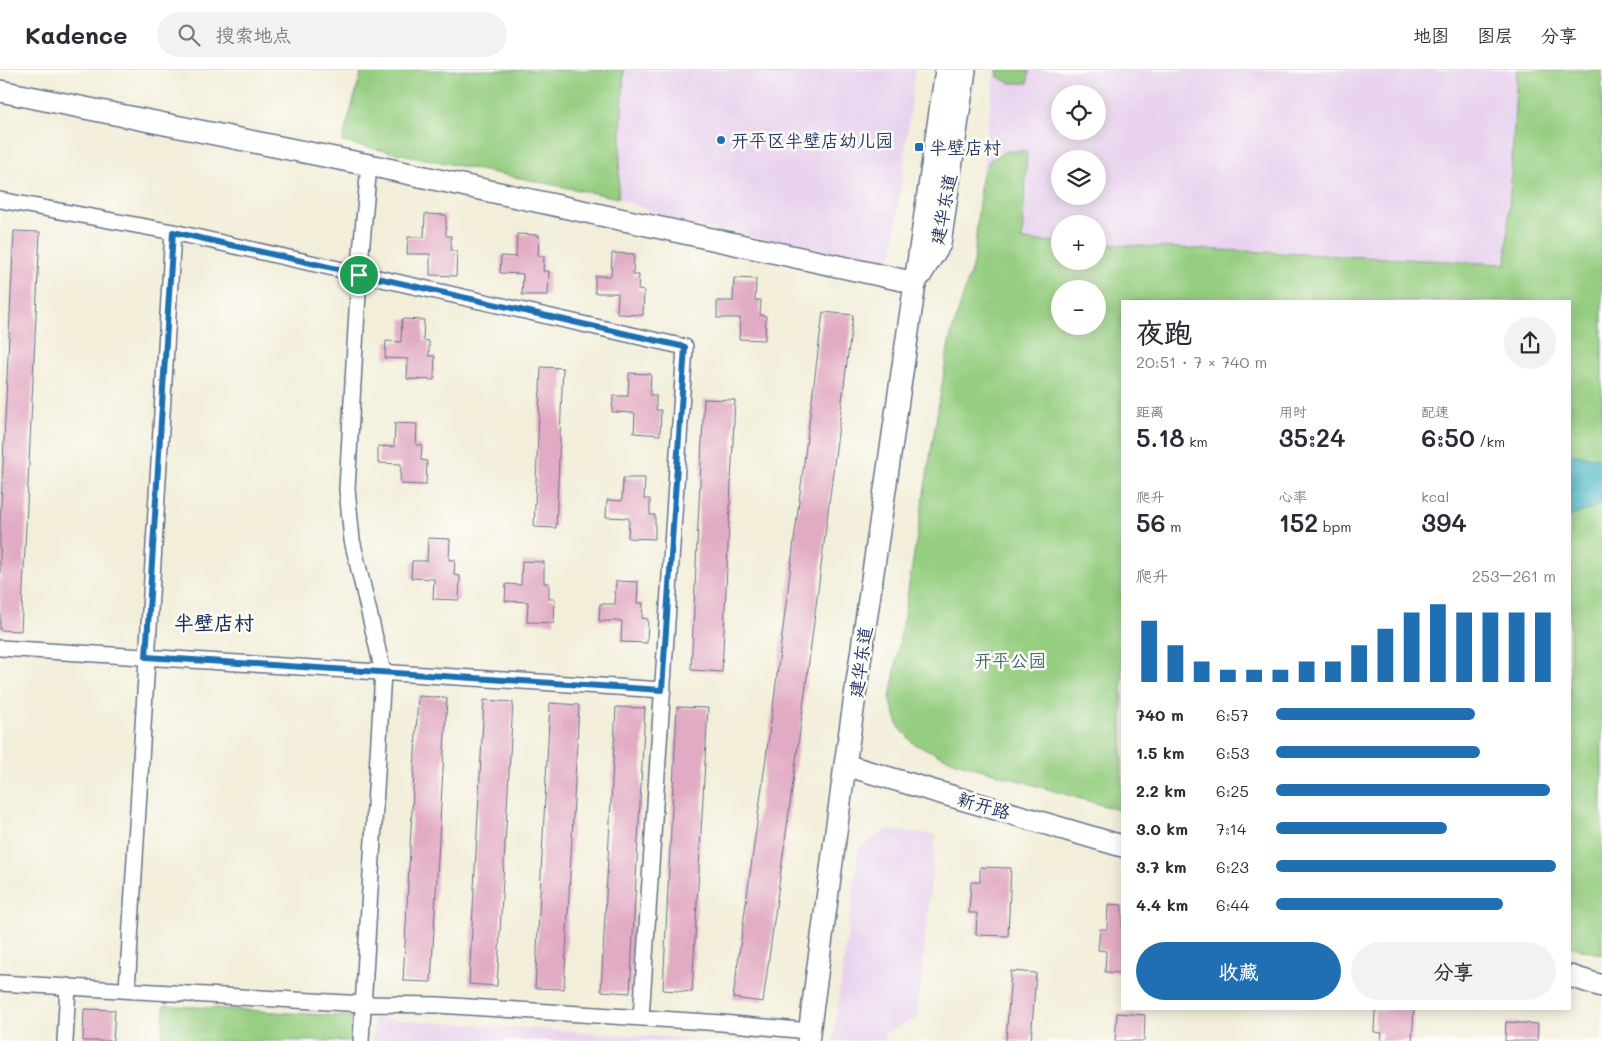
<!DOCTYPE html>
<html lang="zh">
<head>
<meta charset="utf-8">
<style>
  body { margin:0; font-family:Mali,"LXGW WenKai TC",sans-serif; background:#f2f2f3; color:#2b2b33; height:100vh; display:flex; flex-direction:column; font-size:19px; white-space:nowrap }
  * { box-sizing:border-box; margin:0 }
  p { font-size:16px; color:#7c7c81 }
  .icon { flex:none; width:28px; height:28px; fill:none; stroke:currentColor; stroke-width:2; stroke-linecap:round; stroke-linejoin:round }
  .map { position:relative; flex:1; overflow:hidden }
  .panel { position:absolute; left:1121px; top:230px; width:450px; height:710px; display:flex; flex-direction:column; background:#fff; border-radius:0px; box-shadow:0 2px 12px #0003 }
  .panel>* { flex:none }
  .tools { position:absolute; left:1051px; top:15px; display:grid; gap:10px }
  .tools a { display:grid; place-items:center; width:55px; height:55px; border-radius:50%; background:#fff; box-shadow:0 2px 12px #0003; font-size:25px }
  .pin { position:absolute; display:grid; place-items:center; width:42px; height:42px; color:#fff; margin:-21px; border:2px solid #fff; border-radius:50%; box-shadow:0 1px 5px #0007 }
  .round { display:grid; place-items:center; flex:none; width:52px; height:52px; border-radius:26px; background:#f2f2f3 }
  .headline { display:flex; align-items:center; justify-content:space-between; height:85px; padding:0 15px }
  h1 { font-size:28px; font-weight:600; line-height:38px }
  .stats { display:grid; grid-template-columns:repeat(3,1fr); gap:8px; height:85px; padding:5px 15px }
  .stats div { display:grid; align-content:center }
  .stats b { font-size:25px; font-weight:600 }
  .stats small { font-size:14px; font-weight:400 }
  .stats p { font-size:14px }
  .chart { height:140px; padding:10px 15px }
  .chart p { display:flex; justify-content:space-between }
  .chart svg { width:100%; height:90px; margin-top:5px; stroke:#1f6fb2; stroke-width:6 }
  .button { display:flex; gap:10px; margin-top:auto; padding:10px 15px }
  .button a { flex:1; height:58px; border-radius:30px; background:#1f6fb2; color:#fff; font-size:20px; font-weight:600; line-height:58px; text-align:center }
  .button a+a { background:#f2f2f3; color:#2b2b33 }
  ul { padding:0 15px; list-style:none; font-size:16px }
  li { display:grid; grid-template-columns:80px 60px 1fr; align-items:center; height:38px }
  li i { height:12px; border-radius:6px; background:#1f6fb2 }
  header { display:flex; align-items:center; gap:30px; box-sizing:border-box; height:70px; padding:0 25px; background:#fff; border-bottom:1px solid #e1e1e2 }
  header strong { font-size:24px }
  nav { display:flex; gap:28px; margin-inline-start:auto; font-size:18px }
  .search { width:350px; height:45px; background:#f2f2f3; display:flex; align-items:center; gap:12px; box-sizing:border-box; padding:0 18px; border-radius:28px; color:#7c7c81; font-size:19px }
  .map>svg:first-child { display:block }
</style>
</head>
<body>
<header>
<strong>Kadence</strong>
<div class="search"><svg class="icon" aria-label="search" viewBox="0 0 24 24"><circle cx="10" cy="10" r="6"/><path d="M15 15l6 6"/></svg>搜索地点</div>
<nav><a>地图</a><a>图层</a><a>分享</a></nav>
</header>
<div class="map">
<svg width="1602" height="971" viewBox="0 0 1602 971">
  <rect width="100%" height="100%" fill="#fdfcf7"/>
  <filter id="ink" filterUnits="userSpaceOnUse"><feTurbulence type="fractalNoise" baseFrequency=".02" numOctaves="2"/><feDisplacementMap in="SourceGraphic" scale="10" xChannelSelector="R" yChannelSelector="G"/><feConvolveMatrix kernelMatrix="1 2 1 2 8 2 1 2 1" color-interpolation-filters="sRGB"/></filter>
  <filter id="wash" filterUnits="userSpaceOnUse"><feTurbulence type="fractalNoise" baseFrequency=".0096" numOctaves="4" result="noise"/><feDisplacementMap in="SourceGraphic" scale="20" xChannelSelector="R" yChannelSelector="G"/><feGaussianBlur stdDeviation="1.12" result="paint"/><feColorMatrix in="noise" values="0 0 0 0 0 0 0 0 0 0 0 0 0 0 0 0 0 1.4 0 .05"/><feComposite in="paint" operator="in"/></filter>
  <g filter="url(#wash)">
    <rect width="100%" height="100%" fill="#f2eed9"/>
    <path fill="#e8d2ee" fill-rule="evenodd" d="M 624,0 L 915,0 L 893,184 L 883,193 L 677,152 L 618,128 Z
      M 995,0 L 997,0 L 998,8 L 1027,13 L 1029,0 L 1517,0 L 1506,194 L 1098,174 L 1098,154 L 1060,154 L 1060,172 L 1022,170 L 1027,81 L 1005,81 L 990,90 L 981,108 ZM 1060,24 L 1098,24 L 1098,61 L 1060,61 ZM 1060,89 L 1098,89 L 1098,126 L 1060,126 Z
      M 886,760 L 936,765 L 917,948 L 886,962 L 884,971 L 833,971 L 859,778 Z
      M 374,948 L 506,957 L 718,971 L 372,971 Z"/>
    <path fill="#96ce81" stroke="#587e70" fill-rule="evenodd" d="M 362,0 L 624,0 L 618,128 L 342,72 Z
      M 997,0 L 1029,0 L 1028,13 L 1011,13 L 998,7 Z
      M 1517,0 L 1602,0 L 1602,885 L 1570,876 L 1570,231 L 1122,231 L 1122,741 L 956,692 L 914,674 L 899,657 L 890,630 L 949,272 L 974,191 L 981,108 L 990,90 L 1006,81 L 1027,81 L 1022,170 L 1060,172 L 1060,191 L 1098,191 L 1098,174 L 1506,194 ZM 1060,219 L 1098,219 L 1098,256 L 1060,256 Z
      M 164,935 L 354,947 L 352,971 L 162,971 Z"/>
    <path fill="#48b4c4" stroke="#327291" d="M 1570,384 L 1602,389 L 1602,434 L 1570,447 Z"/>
    <g id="blocks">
      <path fill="#e2abc4" d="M 425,144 L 446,145 L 446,166 L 451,166 L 451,181 L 457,181 L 456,206 L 430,205 L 430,184 L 407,184 L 408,167 L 424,167 Z
        M 14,161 L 40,162 L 21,561 L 0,560 L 0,455 Z
        M 517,164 L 539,165 L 538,186 L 544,186 L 543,201 L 549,201 L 548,225 L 522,225 L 523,204 L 500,203 L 501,186 L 516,187 Z
        M 612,183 L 634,184 L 633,205 L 639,205 L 638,220 L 644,221 L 643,245 L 617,244 L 618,223 L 595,223 L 595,206 L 611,206 Z
        M 734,208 L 756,209 L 755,230 L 761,230 L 760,245 L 766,246 L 765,270 L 739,269 L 740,248 L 717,248 L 717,231 L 733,231 Z
        M 823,242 L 853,245 L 802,646 L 763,932 L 733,928 L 774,629 Z
        M 402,249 L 424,250 L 423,270 L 429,271 L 429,286 L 435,286 L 434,310 L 407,309 L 408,289 L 385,288 L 386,271 L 401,272 Z
        M 541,297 L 563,298 L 556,458 L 534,457 Z
        M 629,303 L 651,304 L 650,325 L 656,325 L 656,340 L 661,340 L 660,365 L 634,363 L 635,343 L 612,342 L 613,326 L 628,326 Z
        M 704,329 L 735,330 L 722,602 L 691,600 Z
        M 395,353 L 417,354 L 416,375 L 422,375 L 421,390 L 427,391 L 426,415 L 400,414 L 401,394 L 378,393 L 378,376 L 394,377 Z
        M 623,408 L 645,408 L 644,429 L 650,429 L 650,445 L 655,445 L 655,469 L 628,468 L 629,448 L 606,447 L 607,430 L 622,431 Z
        M 428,468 L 450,469 L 449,490 L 455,490 L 454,505 L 460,506 L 459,530 L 433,529 L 434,509 L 411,508 L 412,491 L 427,491 Z
        M 522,491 L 544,492 L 544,513 L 549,513 L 549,529 L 555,529 L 554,553 L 527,552 L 528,532 L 505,531 L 506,514 L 521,515 Z
        M 616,511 L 638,512 L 637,533 L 643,533 L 642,548 L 648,549 L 647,573 L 621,572 L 622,551 L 599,551 L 600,534 L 615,534 Z
        M 418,626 L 447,628 L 431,912 L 403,911 Z
        M 484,630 L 513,632 L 497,916 L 469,914 Z
        M 550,633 L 579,635 L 564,919 L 535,918 Z
        M 616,637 L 645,638 L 630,923 L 601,921 Z
        M 677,637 L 708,638 L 692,922 L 663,920 Z
        M 980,797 L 1011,798 L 1008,866 L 976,865 L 977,843 L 969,843 L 971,812 L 980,812 Z
        M 1108,834 L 1122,835 L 1122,903 L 1105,902 L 1106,881 L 1098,880 L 1100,859 L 1107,859 Z
        M 1011,901 L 1036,903 L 1031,971 L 1006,971 Z
        M 84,939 L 115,940 L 113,971 L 83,971 Z
        M 1383,939 L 1414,939 L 1412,971 L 1381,971 L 1382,963 L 1374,962 L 1375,941 L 1383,941 Z
        M 1117,943 L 1145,945 L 1144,971 L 1115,971 Z
        M 1506,952 L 1538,954 L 1537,971 L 1505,971 Z"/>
    </g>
  </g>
  <g filter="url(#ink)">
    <use href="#blocks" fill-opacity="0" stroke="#667289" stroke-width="1"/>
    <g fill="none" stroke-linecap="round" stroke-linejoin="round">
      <defs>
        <path id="street" d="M 0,130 L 173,162 L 685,277 L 641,948
          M 0,578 L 663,620
          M 0,913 L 363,934 L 438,935 L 722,953 L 809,961
          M 127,920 L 173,162
          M 65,971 L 68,916
          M 361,971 L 383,602 L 352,470 L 347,419 L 359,205 L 369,95"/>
        <path id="secondary" d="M 0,21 L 369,95 L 916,213
          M 920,206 L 940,174 L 965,0
          M 845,695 L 1122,776
          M 1570,906 L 1602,916
          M 808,971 L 845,695 L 946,0"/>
      </defs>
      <use href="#street" stroke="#667289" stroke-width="18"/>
      <use href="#secondary" stroke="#667289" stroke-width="24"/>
      <use href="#street" stroke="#fff" stroke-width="15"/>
      <use href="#secondary" stroke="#fff" stroke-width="21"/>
    </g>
  </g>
  <g fill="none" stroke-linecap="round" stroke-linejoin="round" filter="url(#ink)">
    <defs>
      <path id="route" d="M 173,162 L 685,277 L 662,620 L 146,587 Z"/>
    </defs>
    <use href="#route" stroke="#fff" stroke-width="10"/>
    <use href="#route" stroke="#1f6fb2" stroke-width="6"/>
  </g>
  <g fill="#1f6fb2" stroke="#fdfcf7" stroke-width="2">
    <circle cx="721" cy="70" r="5"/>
    <rect x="914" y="72" width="10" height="10" rx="2.5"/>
  </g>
  <g text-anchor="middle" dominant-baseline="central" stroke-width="5" stroke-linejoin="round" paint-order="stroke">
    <g font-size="18" fill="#1b2f5e" stroke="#fdfcf7" text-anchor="start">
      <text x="731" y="70">开平区半壁店幼儿园</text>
      <text x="929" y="77">半壁店村</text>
    </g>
    <g font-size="18" fill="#1b2f5e" stroke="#fdfcf7">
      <text transform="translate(943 139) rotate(-79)">建华东道</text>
      <text transform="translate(860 592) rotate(-82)">建华东道</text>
      <text transform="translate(984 735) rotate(16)">新开路</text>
    </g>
    <g font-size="18" fill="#405f68" stroke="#fdfcf7">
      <text x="1010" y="590">开平公园</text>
    </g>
    <g font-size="20" font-weight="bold" fill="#1b2f5e" stroke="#fdfcf7">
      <text x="214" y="552">半壁店村</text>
    </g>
  </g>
</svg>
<div class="tools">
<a><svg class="icon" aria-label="locate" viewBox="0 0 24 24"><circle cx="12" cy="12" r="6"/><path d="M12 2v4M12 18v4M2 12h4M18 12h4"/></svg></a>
<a><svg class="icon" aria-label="layers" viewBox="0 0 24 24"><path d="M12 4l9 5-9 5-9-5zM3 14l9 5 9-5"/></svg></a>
<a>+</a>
<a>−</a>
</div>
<div class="pin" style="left:359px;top:205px;background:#1e9e55"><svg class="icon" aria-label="arrive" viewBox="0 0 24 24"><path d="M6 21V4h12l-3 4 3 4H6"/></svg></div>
<section class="panel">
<div class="headline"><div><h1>夜跑</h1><p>20:51 · 7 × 740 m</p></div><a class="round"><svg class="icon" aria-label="share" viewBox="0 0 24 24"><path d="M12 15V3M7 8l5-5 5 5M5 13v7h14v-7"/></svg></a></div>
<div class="stats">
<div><p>距离</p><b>5.18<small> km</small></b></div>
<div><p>用时</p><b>35:24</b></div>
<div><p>配速</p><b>6:50<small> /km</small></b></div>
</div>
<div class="stats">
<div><p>爬升</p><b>56<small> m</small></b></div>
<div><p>心率</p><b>152<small> bpm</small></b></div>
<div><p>kcal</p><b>394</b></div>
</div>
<div class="chart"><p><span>爬升</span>253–261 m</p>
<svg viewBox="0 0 160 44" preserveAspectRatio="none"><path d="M5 44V14M15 44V26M25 44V34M35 44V38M45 44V38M55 44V38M65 44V34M75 44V34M85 44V26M95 44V18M105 44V10M115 44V6M125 44V10M135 44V10M145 44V10M155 44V10"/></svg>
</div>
<ul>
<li><b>740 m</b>6:57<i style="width:71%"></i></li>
<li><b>1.5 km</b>6:53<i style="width:73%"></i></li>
<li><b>2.2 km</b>6:25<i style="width:98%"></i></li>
<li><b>3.0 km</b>7:14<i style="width:61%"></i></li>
<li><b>3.7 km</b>6:23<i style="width:100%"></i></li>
<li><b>4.4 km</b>6:44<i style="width:81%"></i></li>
</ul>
<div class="button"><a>收藏</a><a>分享</a></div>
</section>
</div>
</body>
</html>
